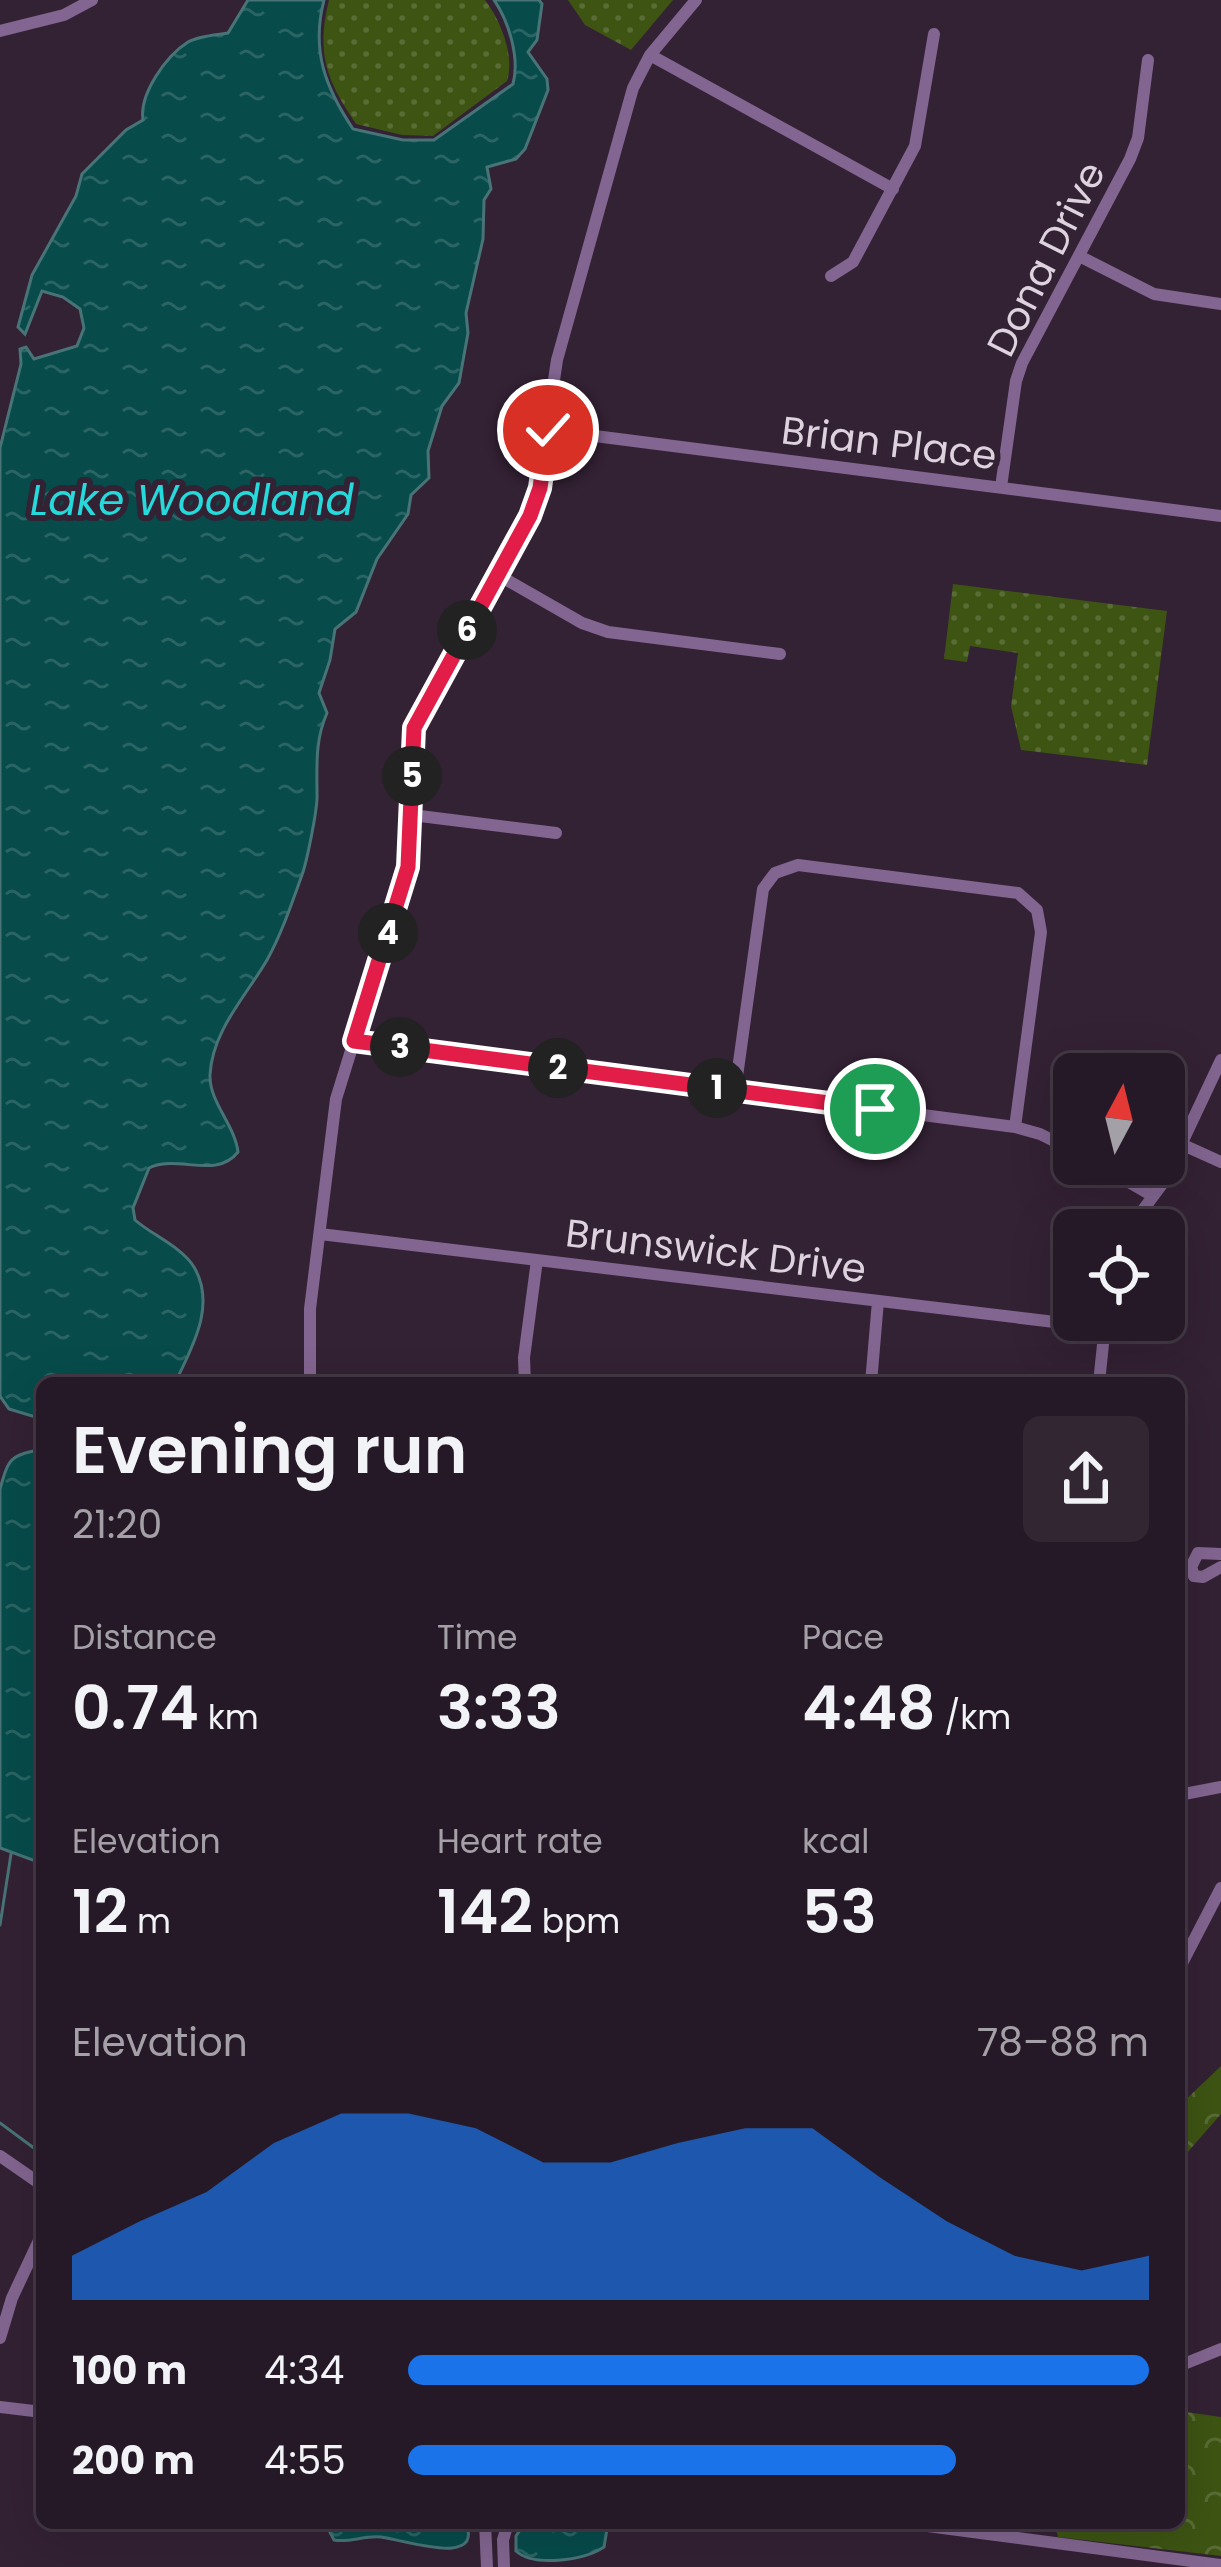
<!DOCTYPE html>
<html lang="en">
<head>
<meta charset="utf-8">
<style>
  body { margin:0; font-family:Poppins,sans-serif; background:#322633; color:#f1f3f6; height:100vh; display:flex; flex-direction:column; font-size:45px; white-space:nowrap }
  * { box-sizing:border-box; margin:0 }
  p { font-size:39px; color:#a4a0a7 }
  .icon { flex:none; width:66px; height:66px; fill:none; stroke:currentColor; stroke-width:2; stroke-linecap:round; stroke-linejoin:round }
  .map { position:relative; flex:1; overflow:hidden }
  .details { position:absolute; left:36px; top:1377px; width:1149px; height:1152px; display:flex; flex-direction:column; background:#261927; border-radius:18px; box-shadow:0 12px 48px #0002,0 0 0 3px #423844 }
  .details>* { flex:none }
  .needle { width:78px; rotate:7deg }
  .buttons { position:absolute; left:1053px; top:1053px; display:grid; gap:24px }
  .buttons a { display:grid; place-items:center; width:132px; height:132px; border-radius:18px; background:#261927; box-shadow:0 12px 48px #0002,0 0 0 3px #423844; font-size:60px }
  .pin { position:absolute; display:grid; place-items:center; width:102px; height:102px; color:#fff; margin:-51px; border:6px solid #fff; border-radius:50%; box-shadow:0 3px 12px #0007 }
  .km { position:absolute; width:60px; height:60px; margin:-30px; border-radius:50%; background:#222; color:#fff; font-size:33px; line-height:60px; text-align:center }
  .round { display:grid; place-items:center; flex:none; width:126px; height:126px; border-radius:18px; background:#322633 }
  .headline { display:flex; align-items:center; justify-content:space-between; height:204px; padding:0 36px }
  h1 { font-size:66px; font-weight:600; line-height:90px }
  .metrics { display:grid; grid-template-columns:repeat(3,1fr); gap:18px; height:204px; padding:12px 36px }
  .metrics div { display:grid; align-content:center }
  .metrics b { font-size:60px; font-weight:600 }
  .metrics small { font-size:33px; font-weight:400 }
  .metrics p { font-size:33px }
  .chart { height:336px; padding:24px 36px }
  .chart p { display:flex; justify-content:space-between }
  .chart svg { width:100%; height:216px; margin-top:12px; fill:#1a73e8; opacity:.7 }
  ul { padding:0 36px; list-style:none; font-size:39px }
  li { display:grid; grid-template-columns:192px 144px 1fr; align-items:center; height:90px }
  li i { height:30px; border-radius:15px; background:#1a73e8 }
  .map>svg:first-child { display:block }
</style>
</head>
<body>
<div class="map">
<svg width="1221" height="2567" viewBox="0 0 1221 2567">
  <defs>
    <pattern id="grass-dots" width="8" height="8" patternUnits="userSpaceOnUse" patternTransform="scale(3)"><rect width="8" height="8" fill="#3d5413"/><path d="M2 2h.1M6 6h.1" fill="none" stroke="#596c35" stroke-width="1.8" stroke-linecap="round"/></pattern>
    <pattern id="forest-crowns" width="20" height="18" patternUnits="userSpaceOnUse" patternTransform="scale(3)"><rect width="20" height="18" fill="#3d5413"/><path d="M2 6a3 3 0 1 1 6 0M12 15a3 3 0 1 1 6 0" fill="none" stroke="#596c35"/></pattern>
    <pattern id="water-ripples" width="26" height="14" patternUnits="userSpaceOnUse" patternTransform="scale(3)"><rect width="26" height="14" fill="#074b4b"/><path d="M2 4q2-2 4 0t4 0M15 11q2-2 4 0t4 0" fill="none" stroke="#2b6464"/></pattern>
  </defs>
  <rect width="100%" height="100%" fill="#332134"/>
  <path fill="url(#grass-dots)" d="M 329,0 L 485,0 C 501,21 515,56 507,81 L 433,136 L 402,135 L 356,124 C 326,80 316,53 329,0 Z
    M 568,0 L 673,0 L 631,50 L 585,25 Z
    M 953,584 L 1167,611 L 1147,765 L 1021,750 L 1011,706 L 1018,653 L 970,646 L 967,662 L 944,659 Z"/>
  <path fill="url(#forest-crowns)" d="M 1221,2066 L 1221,2114 L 1179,2162 L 1179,2106 Z
    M 1179,2411 L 1221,2417 L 1221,2556 L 1058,2537 L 1054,2523 L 1179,2523 Z"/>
  <path fill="url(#water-ripples)" stroke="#487477" stroke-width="3" d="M 248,0 L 324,0 C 311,50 325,87 353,129 L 403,140 L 434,140 L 513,84 C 520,58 509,22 494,0 L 539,0 L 542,4 L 537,40 L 528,52 L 547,79 L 548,90 L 525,149 L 516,159 L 487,167 L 491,189 L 484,200 L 483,239 L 466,313 L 468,333 L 459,383 L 442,406 L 428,451 L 429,478 L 411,495 L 408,514 L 377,559 L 356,612 L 335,629 L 330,660 L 319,693 L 327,713 C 315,740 317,765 317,794 C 318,807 307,861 302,875 C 292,903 281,935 267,960 C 246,996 212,1031 210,1075 C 209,1102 235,1125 238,1152 C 216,1180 178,1154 149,1168 L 133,1208 L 135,1220 C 152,1235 182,1247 194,1267 C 217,1306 191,1349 175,1383 L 42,1383 L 42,1419 L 9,1409 L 0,1396 L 0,448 L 21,364 L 20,349 L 26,347 L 34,359 L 77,346 L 84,328 L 80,309 L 63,297 L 42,291 L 25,334 L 18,327 L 32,275 L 76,196 L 82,174 L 126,130 L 143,120 C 139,94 166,56 188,42 C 198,36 215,35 228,33 Z
    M 42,1449 L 42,1861 L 38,1862 L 0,1848 L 0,1489 C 9,1457 10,1456 42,1449 Z
    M 325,2523 L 466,2523 C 483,2567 408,2541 381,2537 C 365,2535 350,2543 334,2540 Z
    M 525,2523 L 608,2523 L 604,2547 C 583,2561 533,2567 516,2551 L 516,2536 Z"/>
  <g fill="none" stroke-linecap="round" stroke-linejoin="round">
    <path stroke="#487477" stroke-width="3" d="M 0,1925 L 11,1854
      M 0,2123 L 42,2154"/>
    <path stroke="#826590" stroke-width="12" d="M 0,31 L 64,15 L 92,0
      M 650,55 L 893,189
      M 1079,256 L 1154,294 L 1221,304
      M 831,276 L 853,262 L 915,146 L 934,34
      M 548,430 L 1221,516
      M 1001,487 L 1016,381 L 1022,363 L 1130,159 L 1138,138 L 1148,60
      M 498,575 L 582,623 L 608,632 L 780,654
      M 412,815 L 556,833
      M 354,1041 L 1015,1127 L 1040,1134 L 1074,1151
      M 735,1091 L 763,889 L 775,873 L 798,865 L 1018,893 L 1037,910 L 1041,932 L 1015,1127
      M 1181,1144 L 1221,1162
      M 1098,1164 L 1153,1196
      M 1128,1230 L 1163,1183 L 1221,1060
      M 320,1234 L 1105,1328
      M 310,1383 L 310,1309 L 336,1099 L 408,867 L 414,728 L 536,501 L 557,360 L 633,88 L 650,55 L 696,0
      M 525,1383 L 524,1358 L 537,1260
      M 871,1383 L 878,1301
      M 1099,1383 L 1105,1325
      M 1221,1554 L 1198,1553 L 1191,1567 L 1194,1576 L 1203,1577 L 1221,1567
      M 1179,1795 L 1221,1787
      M 1179,1969 L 1221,1888
      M 0,2156 L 42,2185
      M 0,2338 L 12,2298 L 42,2234
      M 1179,2366 L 1221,2349
      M 0,2407 L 42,2412
      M 485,2523 L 487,2567
      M 905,2523 L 1221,2565
      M 504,2567 L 503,2540 L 508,2523"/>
  </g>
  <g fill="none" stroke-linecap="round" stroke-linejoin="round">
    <defs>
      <path id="route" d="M 548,430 L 540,488 L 530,516 L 414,728 L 408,867 L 354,1041 L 875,1109"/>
    </defs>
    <use href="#route" stroke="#fff" stroke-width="24"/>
    <use href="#route" stroke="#e11d48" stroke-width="15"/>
  </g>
  <g text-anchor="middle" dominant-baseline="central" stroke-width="12" stroke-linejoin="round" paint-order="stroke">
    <g font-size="39" fill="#ded2de" stroke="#332134">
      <text transform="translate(1046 259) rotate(-63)">Dona Drive</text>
      <text transform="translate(889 443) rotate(7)">Brian Place</text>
      <text transform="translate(716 1251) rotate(7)">Brunswick Drive</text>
    </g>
    <g font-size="42" font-style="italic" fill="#26d9da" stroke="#332134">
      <text x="192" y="500">Lake Woodland</text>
    </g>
  </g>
</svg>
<div class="buttons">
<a><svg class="needle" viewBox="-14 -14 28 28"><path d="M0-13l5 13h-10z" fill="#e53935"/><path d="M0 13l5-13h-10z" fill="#a4a0a7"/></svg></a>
<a><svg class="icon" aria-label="locate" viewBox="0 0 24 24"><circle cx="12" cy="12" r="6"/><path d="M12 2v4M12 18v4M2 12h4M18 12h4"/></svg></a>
</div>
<div class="pin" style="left:875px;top:1109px;background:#1e9e55"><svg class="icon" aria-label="arrive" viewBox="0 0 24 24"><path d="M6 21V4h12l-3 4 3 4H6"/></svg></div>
<div class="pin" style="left:548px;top:430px;background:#d93025"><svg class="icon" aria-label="check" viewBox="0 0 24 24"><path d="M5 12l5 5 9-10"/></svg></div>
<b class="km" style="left:717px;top:1088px">1</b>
<b class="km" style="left:558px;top:1068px">2</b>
<b class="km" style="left:400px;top:1047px">3</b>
<b class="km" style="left:388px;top:933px">4</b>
<b class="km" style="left:412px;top:776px">5</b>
<b class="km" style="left:467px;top:630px">6</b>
<section class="details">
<div class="headline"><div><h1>Evening run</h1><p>21:20</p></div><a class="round"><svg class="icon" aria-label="share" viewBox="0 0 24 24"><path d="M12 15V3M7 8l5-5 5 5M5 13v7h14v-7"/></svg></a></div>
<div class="metrics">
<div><p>Distance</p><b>0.74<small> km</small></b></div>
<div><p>Time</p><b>3:33</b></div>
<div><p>Pace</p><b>4:48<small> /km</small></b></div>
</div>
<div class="metrics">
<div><p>Elevation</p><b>12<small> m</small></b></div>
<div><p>Heart rate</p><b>142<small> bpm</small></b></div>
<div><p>kcal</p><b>53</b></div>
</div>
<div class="chart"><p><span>Elevation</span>78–88 m</p>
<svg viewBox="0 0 160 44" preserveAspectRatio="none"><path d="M0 44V35L10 28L20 22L30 12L40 6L50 6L60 9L70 16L80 16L90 12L100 9L110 9L120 19L130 28L140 35L150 38L160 35V44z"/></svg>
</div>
<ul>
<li><b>100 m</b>4:34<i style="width:100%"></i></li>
<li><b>200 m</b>4:55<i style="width:74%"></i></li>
</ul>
</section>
</div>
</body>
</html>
